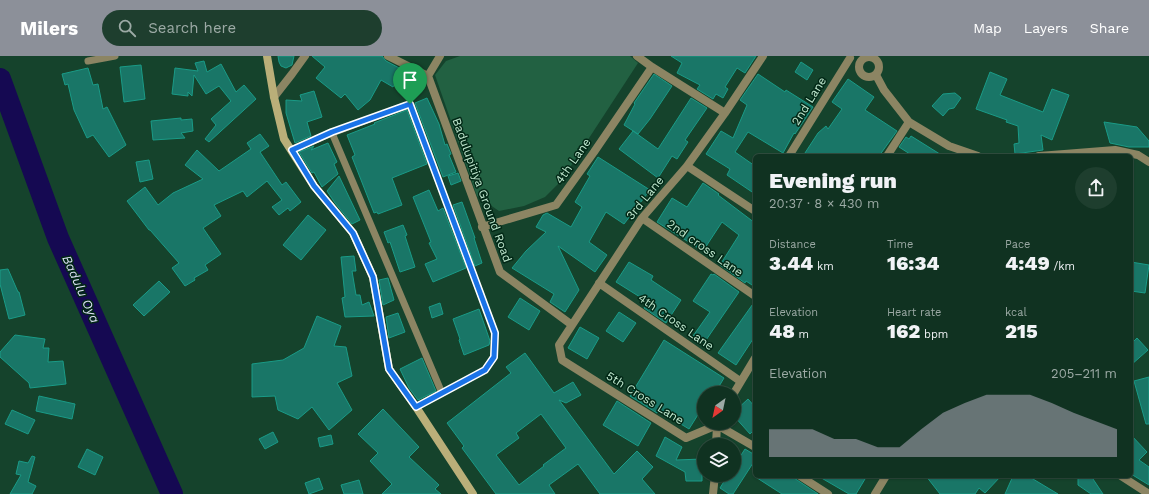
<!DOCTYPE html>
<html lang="en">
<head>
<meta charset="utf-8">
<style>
  body { margin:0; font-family:"Work Sans",sans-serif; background:#1e3e2e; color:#f1f3f6; height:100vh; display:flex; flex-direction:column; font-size:15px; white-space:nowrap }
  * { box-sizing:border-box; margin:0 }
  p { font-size:13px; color:#9caaa5 }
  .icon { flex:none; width:22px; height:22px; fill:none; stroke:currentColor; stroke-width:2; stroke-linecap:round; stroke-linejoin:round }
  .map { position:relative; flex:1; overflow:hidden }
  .details { position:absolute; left:753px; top:98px; width:380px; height:324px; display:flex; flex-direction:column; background:#103221; border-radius:6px; box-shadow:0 1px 3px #0004,0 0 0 1px #304d3f }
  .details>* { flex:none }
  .needle { width:26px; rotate:213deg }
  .controls { position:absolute; left:697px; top:330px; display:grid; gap:8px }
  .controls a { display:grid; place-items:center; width:44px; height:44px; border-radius:50%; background:#103221; box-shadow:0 1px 3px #0004,0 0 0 1px #304d3f; font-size:20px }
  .pin { position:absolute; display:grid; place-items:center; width:34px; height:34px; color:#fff; margin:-41px -17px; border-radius:50% 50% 50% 0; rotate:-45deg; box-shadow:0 0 4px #0007 }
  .pin .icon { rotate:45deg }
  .round { display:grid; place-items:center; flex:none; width:42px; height:42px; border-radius:21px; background:#1e3e2e }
  .head { display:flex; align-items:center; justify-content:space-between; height:68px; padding:0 16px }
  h1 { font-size:22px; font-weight:800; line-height:30px }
  .figures { display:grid; grid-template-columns:repeat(3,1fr); gap:6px; height:68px; padding:4px 16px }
  .figures div { display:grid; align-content:center }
  .figures b { font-size:20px; font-weight:800 }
  .figures small { font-size:11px; font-weight:400 }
  .figures p { font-size:11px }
  .chart { height:112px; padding:8px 16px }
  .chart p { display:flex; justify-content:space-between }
  .chart svg { width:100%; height:72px; margin-top:4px; fill:#8c9099; opacity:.7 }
  header { display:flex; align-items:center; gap:24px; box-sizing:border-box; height:56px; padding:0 20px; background:#8c9099; color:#fff }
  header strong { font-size:19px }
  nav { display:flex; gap:22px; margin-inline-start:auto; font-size:14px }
  .search { width:280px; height:36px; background:#1e3e2e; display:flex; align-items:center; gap:10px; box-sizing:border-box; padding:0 14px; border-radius:22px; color:#9caaa5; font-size:15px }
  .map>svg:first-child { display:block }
</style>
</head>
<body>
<header>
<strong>Milers</strong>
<div class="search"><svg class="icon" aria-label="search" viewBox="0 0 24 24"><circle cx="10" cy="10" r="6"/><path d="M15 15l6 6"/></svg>Search here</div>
<nav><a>Map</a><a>Layers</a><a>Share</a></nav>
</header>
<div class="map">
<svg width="1149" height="438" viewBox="0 0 1149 438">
  <rect width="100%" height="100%" fill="#15432c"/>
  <path fill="#226142" d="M 460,0 L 630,0 L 638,7 L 561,125 L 545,141 L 524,150 L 499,155 L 477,140 L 435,19 L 446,5 Z"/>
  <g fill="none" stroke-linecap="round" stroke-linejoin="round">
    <path stroke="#150952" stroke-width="22" d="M 0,23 L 58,182 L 172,438"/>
  </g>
  <path fill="#197667" stroke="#1a9b87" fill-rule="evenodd" d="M 278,0 L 294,0 L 292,9 L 286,12 L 281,10 L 279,6 Z
    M 312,0 L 382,0 L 386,5 L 403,14 L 393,31 L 381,24 L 370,44 L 358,54 L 345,38 L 341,42 L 316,22 L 325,11 Z
    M 671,0 L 756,0 L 745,17 L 737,12 L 725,31 L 728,33 L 723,42 L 716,38 L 713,43 L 697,33 L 700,29 L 677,17 L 682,7 Z
    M 204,5 L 207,16 L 221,8 L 236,36 L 244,29 L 256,43 L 209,86 L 205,83 L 216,69 L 211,63 L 231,45 L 219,30 L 206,38 L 194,19 L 192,40 L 188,36 L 188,40 L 172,38 L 175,12 L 198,15 L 195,7 Z
    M 801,6 L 813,14 L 807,24 L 795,16 Z
    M 141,9 L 145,43 L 124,46 L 120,11 Z
    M 88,12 L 93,29 L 98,28 L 103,53 L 107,51 L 126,89 L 109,101 L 93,79 L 87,82 L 74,54 L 68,28 L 65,29 L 62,18 Z
    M 990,16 L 1007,23 L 1000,39 L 1043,56 L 1052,33 L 1069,39 L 1052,84 L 1041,79 L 1043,94 L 1015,98 L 1014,88 L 1019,87 L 1018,70 L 1006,66 L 1007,64 L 976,53 Z
    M 654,18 L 672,30 L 650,63 L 638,78 L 624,69 L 635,48 L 634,47 Z
    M 758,18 L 785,36 L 786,34 L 813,51 L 795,78 L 794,77 L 783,97 L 748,76 L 735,96 L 755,110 L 755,138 L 727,119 L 730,113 L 706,98 L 721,75 L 733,82 L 747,49 L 740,44 Z
    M 848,23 L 874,41 L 865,54 L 897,75 L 879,100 L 803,100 L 818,77 L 826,70 L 828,73 L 842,53 L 832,46 Z
    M 314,35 L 322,61 L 307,66 L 311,80 L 295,87 L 286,57 L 286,44 L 302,45 L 300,39 Z
    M 955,37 L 961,42 L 954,52 L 949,53 L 943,60 L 932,50 L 943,38 Z
    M 427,42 L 439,68 L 445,89 L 447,88 L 451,98 L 449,99 L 456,116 L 443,121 L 415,47 Z
    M 691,42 L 707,52 L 685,84 L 688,86 L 677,103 L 672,100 L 658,122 L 619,93 L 633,75 L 658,93 Z
    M 407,54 L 427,108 L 392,122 L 402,149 L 378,158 L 377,156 L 374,157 L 352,101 L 355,99 L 347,79 L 375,68 L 374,67 Z
    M 181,62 L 181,64 L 192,63 L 193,75 L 181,77 L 185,82 L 153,84 L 151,65 Z
    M 1104,66 L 1137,71 L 1149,85 L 1149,91 L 1129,91 L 1110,87 Z
    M 260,78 L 269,90 L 260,96 L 282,129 L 286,126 L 301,146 L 290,155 L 288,152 L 279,159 L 272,151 L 282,144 L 267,125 L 247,141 L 243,135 L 214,149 L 221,160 L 203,172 L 221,198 L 205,209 L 208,214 L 194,222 L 195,224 L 185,230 L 172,212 L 179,207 L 150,174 L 149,174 L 127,145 L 145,131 L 158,149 L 173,137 L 203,123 L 185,109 L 197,94 L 219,115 L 251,93 L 247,87 Z
    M 911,80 L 943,100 L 913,100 L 899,91 L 906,81 L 909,83 Z
    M 328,87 L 337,106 L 334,108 L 338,118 L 322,131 L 314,116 L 312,117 L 299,96 L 314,90 L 311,94 Z
    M 598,101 L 650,134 L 624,168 L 606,156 L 589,186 L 607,199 L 595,216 L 558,190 L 579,234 L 565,256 L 550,246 L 554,238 L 512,212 L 526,195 L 546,176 L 536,171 L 543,159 L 547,157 L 571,171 L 582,151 L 575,146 L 590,120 L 587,118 Z
    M 149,104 L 153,123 L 140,126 L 136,106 Z
    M 458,117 L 461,125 L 451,129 L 448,120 Z
    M 339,120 L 360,164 L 352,168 L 335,147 L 327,135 Z
    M 703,127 L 719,138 L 718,139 L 755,167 L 755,231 L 746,225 L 745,227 L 720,209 L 739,179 L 722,166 L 703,195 L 657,166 L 672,142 L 687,151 Z
    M 429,134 L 438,155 L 443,152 L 466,212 L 433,226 L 425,208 L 437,203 L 429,187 L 431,186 L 413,141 Z
    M 462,146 L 475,182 L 474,182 L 482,207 L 475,210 L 453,149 Z
    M 308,159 L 326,174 L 301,204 L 283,189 Z
    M 403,169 L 407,179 L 405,180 L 415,211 L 400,216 L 390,186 L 388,187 L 384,176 Z
    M 354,200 L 356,215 L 352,215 L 356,239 L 360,239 L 362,249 L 369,246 L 374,260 L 345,261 L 342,242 L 345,241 L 341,201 Z
    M 629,206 L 653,220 L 651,224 L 681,244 L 666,267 L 644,252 L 648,246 L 616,226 Z
    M 1131,206 L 1149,209 L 1145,237 L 1131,235 Z
    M 8,213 L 18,236 L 19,236 L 25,259 L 9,263 L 0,228 L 0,214 Z
    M 711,218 L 713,219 L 714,218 L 739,236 L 704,287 L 693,280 L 710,256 L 693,245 Z
    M 388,222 L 394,244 L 383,249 L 379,224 Z
    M 159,225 L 170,236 L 144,260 L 133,249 Z
    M 520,242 L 540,255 L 529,274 L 508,261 Z
    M 755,245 L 755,280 L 736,309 L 718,297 Z
    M 440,247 L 443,258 L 432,262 L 429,251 Z
    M 479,253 L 490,285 L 489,289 L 464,299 L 459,284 L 460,283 L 453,263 Z
    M 619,256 L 636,267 L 623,286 L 606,275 Z
    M 398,257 L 405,276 L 389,282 L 386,261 Z
    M 317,260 L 341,270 L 334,290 L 346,291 L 352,320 L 337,327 L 352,354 L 329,374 L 312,351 L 298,363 L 278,354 L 275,340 L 252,341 L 252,308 L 283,304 L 304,292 Z
    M 580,271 L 599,282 L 587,303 L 568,292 Z
    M 15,279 L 45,283 L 43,292 L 49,292 L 48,306 L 63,305 L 66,328 L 30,332 L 29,327 L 0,301 L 0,296 Z
    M 1137,282 L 1148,294 L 1131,309 L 1131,288 Z
    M 664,284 L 724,322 L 715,337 L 704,337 L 704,349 L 689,373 L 658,354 L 657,357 L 630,340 Z
    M 525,297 L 554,337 L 573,326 L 581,339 L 566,347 L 559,344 L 614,418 L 637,395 L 653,411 L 642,423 L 655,438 L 600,438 L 578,408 L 549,429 L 555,438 L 496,438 L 462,392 L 464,390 L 447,367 L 511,317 L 506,311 ZM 541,358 L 566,392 L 543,409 L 544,410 L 519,429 L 496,399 L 519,382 L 516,377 Z
    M 422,302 L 436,335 L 418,344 L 409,332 L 400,313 Z
    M 1149,321 L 1149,368 L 1146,368 L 1134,325 Z
    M 39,340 L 75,348 L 72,363 L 36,355 Z
    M 748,343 L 755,351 L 755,373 L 750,378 L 734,360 L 734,356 Z
    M 617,345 L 651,367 L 638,390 L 603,369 Z
    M 383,353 L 419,391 L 409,401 L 439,429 L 435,433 L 441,438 L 382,438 L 392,428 L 370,405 L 378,397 L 358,378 Z
    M 12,354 L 35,364 L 28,378 L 5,368 Z
    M 273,376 L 278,386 L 265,393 L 259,383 Z
    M 331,379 L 333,388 L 320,391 L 318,382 Z
    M 1131,379 L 1147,396 L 1139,404 L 1149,411 L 1149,429 L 1131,418 Z
    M 665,381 L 682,391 L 676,404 L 702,403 L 702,425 L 686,425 L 685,416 L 656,400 Z
    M 87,393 L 103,401 L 95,419 L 78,411 Z
    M 745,393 L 755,399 L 755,404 L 733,438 L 729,438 L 720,432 L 728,419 L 734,419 L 734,410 Z
    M 32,400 L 35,401 L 28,426 L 36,430 L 32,438 L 10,438 L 21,419 L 16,418 L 19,405 L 28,407 Z
    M 754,420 L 791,420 L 818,438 L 782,438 Z
    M 818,420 L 859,420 L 865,423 L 856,438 L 849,438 Z
    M 926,420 L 1001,420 L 985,437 L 979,432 L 975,438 L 940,438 Z
    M 1013,420 L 1028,420 L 1058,438 L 1005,438 Z
    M 1078,420 L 1091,420 L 1103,438 L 1091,438 L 1078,429 Z
    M 319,422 L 323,433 L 309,438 L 305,427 Z
    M 359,424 L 363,438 L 344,438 L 341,429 Z"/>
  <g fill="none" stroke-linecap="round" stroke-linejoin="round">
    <path stroke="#8c8563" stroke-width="7" d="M 88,5 L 115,0
      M 332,77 L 442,337
      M 291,94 L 332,77 L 410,48 L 495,277 L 494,301 L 485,314 L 416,351"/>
    <path stroke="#8c8563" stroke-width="8" d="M 388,0 L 428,20
      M 440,0 L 428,20 L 500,216 L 572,269
      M 637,0 L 652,11 L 725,57
      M859 11a10 10 0 1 1 20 0a10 10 0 1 1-20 0Z
      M 876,19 L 884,34 L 909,66 L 949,90 L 978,100
      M 274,41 L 292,18 L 305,0
      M 789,100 L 850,2
      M 887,100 L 909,66
      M 1039,100 L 1115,94 L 1138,99 L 1149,106
      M 687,110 L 755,155
      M 642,162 L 755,240
      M 482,171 L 556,149 L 594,96 L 652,11
      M 599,227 L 740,325
      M 734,337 L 755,302
      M 718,367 L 717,369 L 755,391
      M 716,389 L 717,369 L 686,382 L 562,304 L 559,289 L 642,162 L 687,110 L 725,57 L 763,0
      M 800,420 L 828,438
      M 1121,420 L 1149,438
      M 713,438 L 715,419
      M 875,438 L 886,420"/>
    <path stroke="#baaf79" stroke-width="8" d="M 267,0 L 274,41 L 284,83 L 314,130 L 353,177 L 373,221 L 389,313 L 416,351 L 473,438"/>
  </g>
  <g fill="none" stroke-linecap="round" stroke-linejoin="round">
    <defs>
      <path id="route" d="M 410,48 L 495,277 L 494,301 L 485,314 L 416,351 L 389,313 L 373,221 L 353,177 L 314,130 L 292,94 L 332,76 Z"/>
    </defs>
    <use href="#route" stroke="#fff" stroke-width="8"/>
    <use href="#route" stroke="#1a73e8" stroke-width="5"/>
  </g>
  <g text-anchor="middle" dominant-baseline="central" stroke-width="3" stroke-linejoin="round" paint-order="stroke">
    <g font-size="12" fill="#bfe7ce" stroke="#022816">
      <text transform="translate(809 45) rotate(-58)">2nd Lane</text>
      <text transform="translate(573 105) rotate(-55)">4th Lane</text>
      <text transform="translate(482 134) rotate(70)">Badulupitiya Ground Road</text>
      <text transform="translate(645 142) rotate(-51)">3rd Lane</text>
      <text transform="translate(705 192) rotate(35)">2nd cross Lane</text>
      <text transform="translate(676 266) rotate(35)">4th Cross Lane</text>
      <text transform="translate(645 342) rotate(32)">5th Cross Lane</text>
    </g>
    <g font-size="13" font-style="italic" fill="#dbdff5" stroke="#022816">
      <text transform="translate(81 233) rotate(66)">Badulu Oya</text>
    </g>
  </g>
</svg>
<div class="controls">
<a><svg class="needle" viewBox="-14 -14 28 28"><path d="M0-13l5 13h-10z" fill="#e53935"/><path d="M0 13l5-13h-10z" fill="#9caaa5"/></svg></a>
<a><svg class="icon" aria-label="layers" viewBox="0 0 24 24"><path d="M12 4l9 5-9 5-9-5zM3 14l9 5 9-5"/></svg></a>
</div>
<div class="pin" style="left:410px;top:48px;background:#1e9e55"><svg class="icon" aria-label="arrive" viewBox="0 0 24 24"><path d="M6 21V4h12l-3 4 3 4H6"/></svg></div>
<section class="details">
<div class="head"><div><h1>Evening run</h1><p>20:37 · 8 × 430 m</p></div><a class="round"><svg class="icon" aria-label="share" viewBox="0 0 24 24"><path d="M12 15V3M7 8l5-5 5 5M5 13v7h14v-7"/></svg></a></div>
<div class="figures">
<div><p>Distance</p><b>3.44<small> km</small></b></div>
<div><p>Time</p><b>16:34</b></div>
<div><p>Pace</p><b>4:49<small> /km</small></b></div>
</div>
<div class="figures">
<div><p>Elevation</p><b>48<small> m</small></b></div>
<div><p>Heart rate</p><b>162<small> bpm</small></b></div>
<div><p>kcal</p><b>215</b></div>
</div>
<div class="chart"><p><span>Elevation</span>205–211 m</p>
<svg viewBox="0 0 160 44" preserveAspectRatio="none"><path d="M0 44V27L10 27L20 27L30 33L40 33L50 38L60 38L70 27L80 17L90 11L100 6L110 6L120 6L130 11L140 17L150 22L160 27V44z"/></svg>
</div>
</section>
</div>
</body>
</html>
